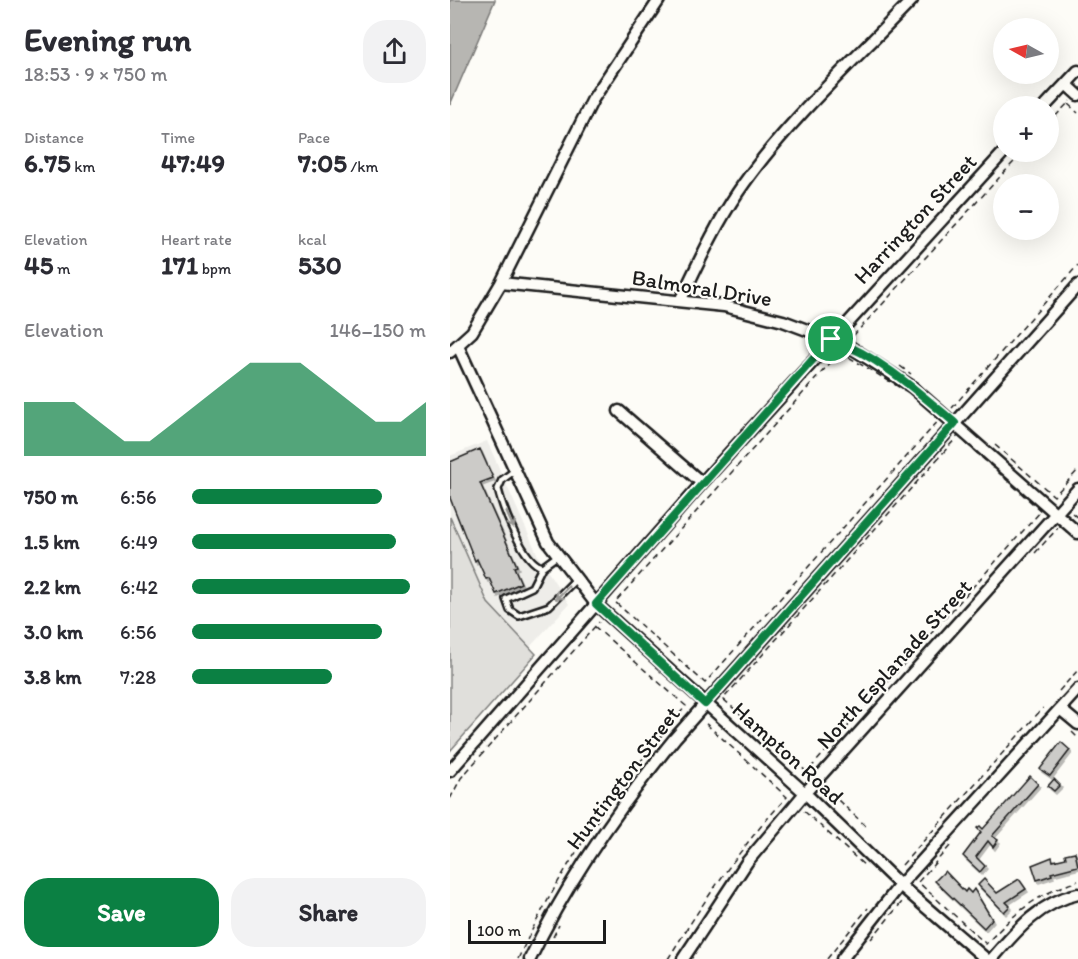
<!DOCTYPE html>
<html lang="en">
<head>
<meta charset="utf-8">
<style>
  body { margin:0; font-family:Itim,sans-serif; background:#f2f2f3; color:#2b2b33; height:100vh; display:flex; flex-direction:column; font-size:22px; white-space:nowrap }
  * { box-sizing:border-box; margin:0 }
  p { font-size:20px; color:#7c7c81 }
  .icon { flex:none; width:33px; height:33px; fill:none; stroke:currentColor; stroke-width:2; stroke-linecap:round; stroke-linejoin:round }
  .map { position:relative; flex:1; overflow:hidden }
  .drawer { display:flex; flex-direction:column; background:#fff; width:450px }
  .drawer>* { flex:none }
  .needle { width:39px; rotate:278deg }
  .fabs { position:absolute; left:543px; top:18px; display:grid; gap:12px }
  .fabs a { display:grid; place-items:center; width:66px; height:66px; border-radius:50%; background:#fff; box-shadow:0 6px 24px #0002; font-size:30px }
  .scale { position:absolute; left:18px; bottom:15px; width:138px; box-sizing:border-box; padding-left:6px; border:3px solid #1c1c1c; border-top:0; font-size:16px; line-height:21px; white-space:nowrap; color:#1c1c1c; -webkit-text-stroke:4px #fdfcf7; paint-order:stroke }
  .pin { position:absolute; display:grid; place-items:center; width:51px; height:51px; color:#fff; margin:-26px; border:3px solid #fff; border-radius:50%; box-shadow:0 2px 6px #0007 }
  .round { display:grid; place-items:center; flex:none; width:63px; height:63px; border-radius:24px; background:#f2f2f3 }
  .summary { display:flex; align-items:center; justify-content:space-between; height:102px; padding:0 24px }
  h1 { font-size:33px; font-weight:700; line-height:45px }
  .figures { display:grid; grid-template-columns:repeat(3,1fr); gap:9px; height:102px; padding:6px 24px }
  .figures div { display:grid; align-content:center }
  .figures b { font-size:26px; font-weight:700 }
  .figures small { font-size:16px; font-weight:400 }
  .figures p { font-size:16px }
  .chart { height:168px; padding:12px 24px }
  .chart p { display:flex; justify-content:space-between }
  .chart svg { width:100%; height:108px; margin-top:6px; fill:#0b8043; opacity:.7 }
  .button { display:flex; gap:12px; margin-top:auto; padding:12px 24px }
  .button a { flex:1; height:69px; border-radius:24px; background:#0b8043; color:#fff; font-size:24px; font-weight:700; line-height:69px; text-align:center }
  .button a+a { background:#f2f2f3; color:#2b2b33 }
  ul { padding:0 24px; list-style:none; font-size:20px }
  li { display:grid; grid-template-columns:96px 72px 1fr; align-items:center; height:45px }
  li i { height:15px; border-radius:8px; background:#0b8043 }
  main { display:flex; flex:1; min-height:0 }
  .map>svg:first-child { display:block }
</style>
</head>
<body>
<main>
<section class="drawer">
<div class="summary"><div><h1>Evening run</h1><p>18:53 · 9 × 750 m</p></div><a class="round"><svg class="icon" aria-label="share" viewBox="0 0 24 24"><path d="M12 15V3M7 8l5-5 5 5M5 13v7h14v-7"/></svg></a></div>
<div class="figures">
<div><p>Distance</p><b>6.75<small> km</small></b></div>
<div><p>Time</p><b>47:49</b></div>
<div><p>Pace</p><b>7:05<small> /km</small></b></div>
</div>
<div class="figures">
<div><p>Elevation</p><b>45<small> m</small></b></div>
<div><p>Heart rate</p><b>171<small> bpm</small></b></div>
<div><p>kcal</p><b>530</b></div>
</div>
<div class="chart"><p><span>Elevation</span>146–150 m</p>
<svg viewBox="0 0 160 44" preserveAspectRatio="none"><path d="M0 44V22L10 22L20 22L30 30L40 38L50 38L60 30L70 22L80 14L90 6L100 6L110 6L120 14L130 22L140 30L150 30L160 22V44z"/></svg>
</div>
<ul>
<li><b>750 m</b>6:56<i style="width:81%"></i></li>
<li><b>1.5 km</b>6:49<i style="width:87%"></i></li>
<li><b>2.2 km</b>6:42<i style="width:93%"></i></li>
<li><b>3.0 km</b>6:56<i style="width:81%"></i></li>
<li><b>3.8 km</b>7:28<i style="width:60%"></i></li>
</ul>
<div class="button"><a>Save</a><a>Share</a></div>
</section>
<div class="map">
<svg width="628" height="959" viewBox="0 0 628 959">
  <defs>
    <filter id="shadow"><feDropShadow dx="2" dy="3" stdDeviation="0" flood-color="#0004"/></filter>
  </defs>
  <rect width="100%" height="100%" fill="#fdfcf7"/>
  <filter id="ink" filterUnits="userSpaceOnUse"><feTurbulence type="fractalNoise" baseFrequency=".0167" numOctaves="2"/><feDisplacementMap in="SourceGraphic" scale="12" xChannelSelector="R" yChannelSelector="G"/><feConvolveMatrix kernelMatrix="1 2 1 2 8 2 1 2 1" color-interpolation-filters="sRGB"/></filter>
  <g filter="url(#ink)">
    <path fill="#eeede9" d="M 37,441 L 89,558 L 119,604 L 80,647 L 38,603 L 0,517 L 0,456 Z"/>
    <path fill="#e0dfdb" stroke="#7e7e7c" stroke-width="1.5" d="M 0,517 L 38,603 L 86,654 L 0,751 Z"/>
    <path fill="#b7b6b2" stroke="#797876" stroke-width="1.5" d="M 0,0 L 45,0 L 0,105 Z"/>
    <path fill="#cccbc8" stroke="#1c1c1c" stroke-width="1.5" filter="url(#shadow)" d="M 30,449 L 43,478 L 30,483 L 67,566 L 64,567 L 71,583 L 46,594 L 39,578 L 36,579 L 27,559 L 25,561 L 0,498 L 0,462 Z
      M 611,742 L 620,750 L 600,776 L 590,769 Z
      M 580,776 L 588,784 L 542,836 L 548,840 L 543,847 L 538,841 L 526,857 L 535,866 L 530,872 L 513,856 L 531,832 L 527,828 L 530,826 L 533,829 Z
      M 604,779 L 610,785 L 604,791 L 598,786 Z
      M 625,852 L 628,866 L 601,873 L 602,875 L 587,880 L 582,865 L 602,857 L 603,861 L 616,858 L 615,854 Z
      M 495,871 L 515,892 L 517,889 L 521,893 L 524,889 L 542,919 L 534,928 L 485,881 Z
      M 534,879 L 547,893 L 569,879 L 576,889 L 556,902 L 560,906 L 554,912 L 528,885 Z"/>
    <g fill="none" stroke-linecap="round" stroke-linejoin="round">
      <defs>
        <path id="service" d="M 64,471 L 52,480 L 48,489 C 53,509 73,562 92,567 L 107,556
          M 92,567 L 82,587 L 56,599 L 60,610 L 69,616 L 99,606 L 125,580"/>
        <path id="minor" d="M 616,84 L 628,95
          M 595,106 L 628,71
          M 51,283 L 274,306 L 333,321 L 397,345 L 461,386 L 628,533
          M 230,301 C 248,264 265,226 288,192 C 334,124 405,60 462,0
          M 8,346 L 98,542 L 146,604 L 355,793 L 450,885 L 536,959
          M 0,352 L 22,332 L 51,283 L 143,99 L 209,0
          M 169,411 L 252,483
          M 610,709 L 628,724
          M 0,771 L 252,483 L 554,152
          M 80,959 C 118,879 169,807 225,738 L 628,285
          M 233,959 L 297,862 L 355,793 L 628,489
          M 392,959 L 450,885 L 628,689
          M 542,959 C 566,931 590,902 628,894"/>
      </defs>
      <use href="#service" stroke="#1c1c1c" stroke-width="10"/>
      <use href="#minor" stroke="#1c1c1c" stroke-width="15"/>
      <path stroke="#1c1c1c" stroke-width="1.5" stroke-dasharray="6 4.5" stroke-linecap="butt" d="M 618,104 L 628,113
        M 598,124 L 620,101
        M 403,336 L 573,152
        M 390,352 L 464,396 L 490,419 L 255,683 L 165,602 Z
        M 450,366 L 461,374
        M 502,408 L 628,265
        M 508,436 L 591,511 L 357,772 L 273,699 Z
        M 545,445 L 604,496 L 628,470
        M 622,513 L 628,518
        M 585,553 L 608,528
        M 609,691 L 628,670
        M 622,732 L 628,738
        M 373,786 L 419,829
        M 0,799 L 11,778 L 149,622
        M 354,811 L 415,866
        M 500,846 L 468,882 L 536,944 C 567,911 585,895 628,881
        M 452,865 L 593,708
        M 103,937 L 109,925
        M 421,939 L 452,902
        M 68,959 C 113,862 167,787 236,706 L 144,626
        M 218,959 C 254,901 290,847 337,797 L 254,722
        M 377,959 L 418,908"/>
      <use href="#service" stroke="#fdfcf7" stroke-width="5"/>
      <use href="#minor" stroke="#fdfcf7" stroke-width="10"/>
    </g>
    <defs><path id="oneway-shaft" d="M-6 0H5M1.5-3L5.5 0L1.5 3" fill="none" stroke-width="1.6" stroke-linecap="round" stroke-linejoin="round" transform="scale(1.5)"/></defs>
    <g stroke="#989794">
      <use href="#oneway-shaft" transform="translate(60 520) rotate(66)"/>
      <use href="#oneway-shaft" transform="translate(112 593) rotate(135)"/>
    </g>
  </g>
  <g fill="none" stroke-linecap="round" stroke-linejoin="round" filter="url(#ink)">
    <defs>
      <path id="route" d="M 381,339 C 429,356 467,391 505,423 L 255,704 L 146,604 Z"/>
    </defs>
    <use href="#route" stroke="#fff" stroke-width="12"/>
    <use href="#route" stroke="#0b8043" stroke-width="8"/>
  </g>
  <g text-anchor="middle" dominant-baseline="central" stroke-width="4.5" stroke-linejoin="round" paint-order="stroke">
    <g font-size="22" fill="#1c1c1c" stroke="#fdfcf7">
      <text transform="translate(465 219) rotate(-47)">Harrington Street</text>
      <text transform="translate(252 288) rotate(9)">Balmoral Drive</text>
      <text transform="translate(444 664) rotate(-48)">North Esplanade Street</text>
      <text transform="translate(338 753) rotate(42)">Hampton Road</text>
      <text transform="translate(173 778) rotate(-53)">Huntington Street</text>
    </g>
  </g>
</svg>
<div class="fabs">
<a><svg class="needle" viewBox="-14 -14 28 28"><path d="M0-13l5 13h-10z" fill="#e53935"/><path d="M0 13l5-13h-10z" fill="#7c7c81"/></svg></a>
<a>+</a>
<a>−</a>
</div>
<div class="scale">100 m</div>
<div class="pin" style="left:381px;top:339px;background:#1e9e55"><svg class="icon" aria-label="arrive" viewBox="0 0 24 24"><path d="M6 21V4h12l-3 4 3 4H6"/></svg></div>
</div>
</main>
</body>
</html>
